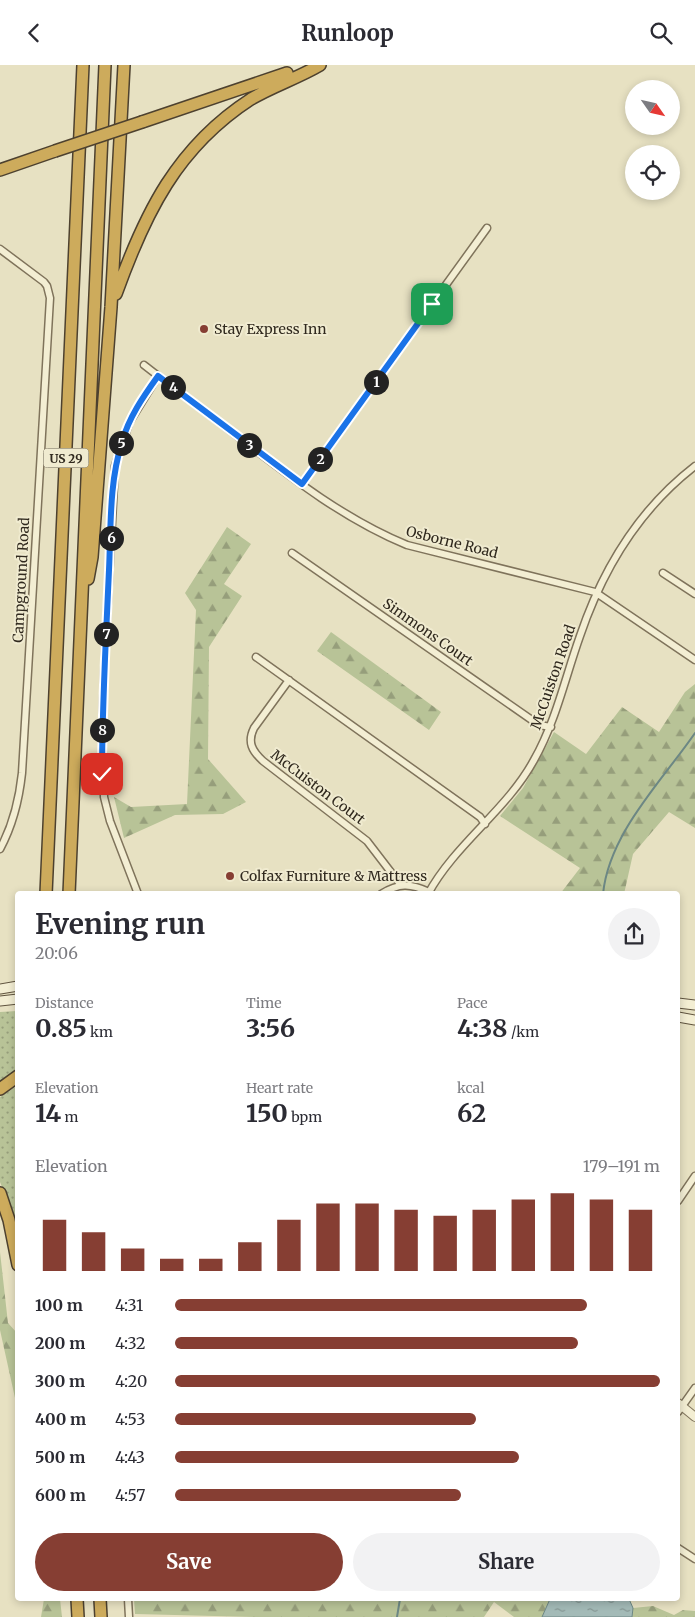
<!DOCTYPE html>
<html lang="en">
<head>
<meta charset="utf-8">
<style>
  body { margin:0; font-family:Merriweather,serif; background:#f2f2f3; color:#2b2b33; height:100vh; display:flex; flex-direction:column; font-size:19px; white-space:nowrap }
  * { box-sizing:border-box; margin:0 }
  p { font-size:16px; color:#7c7c81 }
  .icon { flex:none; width:28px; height:28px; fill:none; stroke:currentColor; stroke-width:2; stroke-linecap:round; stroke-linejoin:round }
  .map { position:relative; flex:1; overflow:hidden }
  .sheet { position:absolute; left:15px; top:826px; width:665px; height:710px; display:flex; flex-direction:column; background:#fff; border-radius:5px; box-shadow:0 2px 8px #0003 }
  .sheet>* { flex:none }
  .needle { width:32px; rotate:124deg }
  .fabs { position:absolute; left:625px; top:15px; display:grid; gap:10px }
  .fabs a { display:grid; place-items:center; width:55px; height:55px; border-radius:50%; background:#fff; box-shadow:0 2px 8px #0003; font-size:25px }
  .pin { position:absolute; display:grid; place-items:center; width:42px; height:42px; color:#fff; margin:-21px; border-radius:10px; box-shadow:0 2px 8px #0006 }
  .km { position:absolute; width:25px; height:25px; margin:-12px; border-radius:50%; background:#222; color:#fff; font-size:14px; line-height:25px; text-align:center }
  .round { display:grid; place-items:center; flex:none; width:52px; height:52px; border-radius:26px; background:#f2f2f3 }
  .head { display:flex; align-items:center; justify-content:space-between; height:85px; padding:0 20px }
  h1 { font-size:28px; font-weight:700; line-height:38px }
  .metrics { display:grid; grid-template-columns:repeat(3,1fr); gap:8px; height:85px; padding:5px 20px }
  .metrics div { display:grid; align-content:center }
  .metrics b { font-size:25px; font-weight:700 }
  .metrics small { font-size:14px; font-weight:400 }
  .metrics p { font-size:14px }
  .chart { height:140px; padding:10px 20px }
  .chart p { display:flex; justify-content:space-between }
  .chart svg { width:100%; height:90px; margin-top:5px; stroke:#863e33; stroke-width:6 }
  .button { display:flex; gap:10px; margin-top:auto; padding:10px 20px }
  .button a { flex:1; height:58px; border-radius:30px; background:#863e33; color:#fff; font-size:20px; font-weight:700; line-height:58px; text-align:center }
  .button a+a { background:#f2f2f3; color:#2b2b33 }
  ul { padding:0 20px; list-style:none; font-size:16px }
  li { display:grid; grid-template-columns:80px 60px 1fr; align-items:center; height:38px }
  li i { height:12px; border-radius:6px; background:#863e33 }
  header { display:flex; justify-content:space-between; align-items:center; height:65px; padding:0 20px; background:#fff; font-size:22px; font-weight:700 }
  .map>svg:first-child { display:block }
</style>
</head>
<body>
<header><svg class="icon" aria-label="back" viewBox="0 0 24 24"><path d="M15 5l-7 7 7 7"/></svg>Runloop<svg class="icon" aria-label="search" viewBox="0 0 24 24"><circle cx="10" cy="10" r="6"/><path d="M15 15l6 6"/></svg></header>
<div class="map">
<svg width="695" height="1552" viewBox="0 0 695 1552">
  <defs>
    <pattern id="grass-dots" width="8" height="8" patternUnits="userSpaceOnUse" patternTransform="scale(1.25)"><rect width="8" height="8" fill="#b8c397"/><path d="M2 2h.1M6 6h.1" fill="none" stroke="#969e7b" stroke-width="1.8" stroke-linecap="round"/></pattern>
    <pattern id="forest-firs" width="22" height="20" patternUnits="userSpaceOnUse" patternTransform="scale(1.25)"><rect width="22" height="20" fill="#b8c397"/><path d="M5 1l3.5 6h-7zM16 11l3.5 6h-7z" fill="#969e7b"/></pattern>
    <pattern id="water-ripples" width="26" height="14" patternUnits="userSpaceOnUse" patternTransform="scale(1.25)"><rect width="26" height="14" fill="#a3bab7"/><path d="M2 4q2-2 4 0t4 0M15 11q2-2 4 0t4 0" fill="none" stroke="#859794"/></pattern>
  </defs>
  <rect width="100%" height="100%" fill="#e7e1c2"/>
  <path fill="url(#grass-dots)" d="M 17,946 L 17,1003 L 8,1015 L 0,1019 L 0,947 Z
    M 17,1021 L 17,1179 L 11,1145 L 0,1117 L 0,1032 Z"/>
  <path fill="url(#forest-firs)" d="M 227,462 L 251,479 L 224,519 L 242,531 L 209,582 L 208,694 L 246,737 L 223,749 L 175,750 L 124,773 L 114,732 L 131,742 L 187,739 L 196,545 L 185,528 Z
    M 331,567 L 441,647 L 429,665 L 317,586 Z
    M 695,619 L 695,763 L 669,747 L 633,789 L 624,829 L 560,829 L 580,803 L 500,751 L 523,723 L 554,667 L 586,689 L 622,642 L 659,667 L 685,627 Z
    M 0,1187 L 8,1258 L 17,1268 L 17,1342 L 0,1265 Z
    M 44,1534 L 60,1534 L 62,1552 L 41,1552 Z
    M 134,1534 L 550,1534 L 542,1552 L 514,1552 L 494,1537 L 484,1552 L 254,1552 L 135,1549 Z
    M 653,1541 L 674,1550 L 683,1545 L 695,1546 L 695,1552 L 632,1552 L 633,1543 Z"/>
  <path fill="url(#water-ripples)" stroke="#6c8784" d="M 550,1534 L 629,1534 L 633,1543 L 632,1552 L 542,1552 Z"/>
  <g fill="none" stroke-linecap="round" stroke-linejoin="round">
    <path stroke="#6c8784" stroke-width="2" d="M 603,829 C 609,768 662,716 695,668
      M 397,1552 L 400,1534"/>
    <defs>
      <path id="minor" d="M 0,184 L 44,217 L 47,221 L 50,233 L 22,708 C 19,736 13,760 0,784
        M 144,300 C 176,325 209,349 241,374 C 293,414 346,455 407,480 L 595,527 L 695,595
        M 302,419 L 487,163
        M 292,488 L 539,660 L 551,662
        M 663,508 L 695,529
        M 256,592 L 480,752 L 485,759
        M 289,615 L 254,663 C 247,677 252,686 263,696 L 367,776 L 400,819
        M 138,829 L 110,756 L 104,732 L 102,670 L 105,587 L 115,401 L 129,358 L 158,311
        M 381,829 C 399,818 410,818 429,827
        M 428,829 C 455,779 507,745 534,695 C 556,656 565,613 580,571 C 603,503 638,445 695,401
        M 678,1136 L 695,1111
        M 678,1347 L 695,1323
        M 678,1483 L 695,1494
        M 128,1534 L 129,1552"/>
      <path id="tertiary" d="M 678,1338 L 695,1352"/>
      <path id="secondary" d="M 0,924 L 18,921
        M 0,936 L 18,934
        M 678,938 L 695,940
        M 678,952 L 695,955"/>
      <path id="motorway" d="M 142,57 L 287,8
        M 0,105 L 55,86
        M 116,229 C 145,148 177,82 251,34 C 273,21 298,13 320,0
        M 88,514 L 92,492 L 111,242 L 124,0
        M 46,829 L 83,0
        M 69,829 L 105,0
        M 0,1024 L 18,1011
        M 0,1128 L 9,1155 L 18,1200
        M 77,1534 L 78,1552
        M 100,1534 L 101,1552"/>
    </defs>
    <use href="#minor" stroke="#7f735b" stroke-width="9"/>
    <use href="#tertiary" stroke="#7f735b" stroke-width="10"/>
    <use href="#secondary" stroke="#60543f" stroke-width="11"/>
    <use href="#motorway" stroke="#4d412f" stroke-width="14"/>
    <use href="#minor" stroke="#f3eed3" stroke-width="6"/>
    <use href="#tertiary" stroke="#f3eed3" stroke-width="8"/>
    <use href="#secondary" stroke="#f3eed3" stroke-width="9"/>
    <use href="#motorway" stroke="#cdab5c" stroke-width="11"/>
    <defs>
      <path id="motorway-bridge" d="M 55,86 L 142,57"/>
    </defs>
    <use href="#motorway-bridge" stroke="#4d412f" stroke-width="14" stroke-linecap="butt"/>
    <use href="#motorway-bridge" stroke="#cdab5c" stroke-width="11"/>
  </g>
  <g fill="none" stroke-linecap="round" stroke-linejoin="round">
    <defs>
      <path id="route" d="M 102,709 C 102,641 106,573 109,505 C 111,462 109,418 122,377 C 129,352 143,332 158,311 L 302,419 L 432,239"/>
    </defs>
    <use href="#route" stroke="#fff" stroke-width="10"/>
    <use href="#route" stroke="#1a73e8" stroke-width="6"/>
  </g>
  <g fill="#863e33" stroke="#f0ebd0" stroke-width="2">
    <circle cx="204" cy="264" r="5"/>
    <circle cx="230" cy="811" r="5"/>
  </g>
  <g text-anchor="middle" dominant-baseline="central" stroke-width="4" stroke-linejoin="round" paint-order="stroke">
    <rect fill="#f0ebd0" stroke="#6a6353" stroke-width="1" x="43.5" y="383.5" width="45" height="19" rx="4"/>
    <g font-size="12" font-weight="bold" fill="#30291e">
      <text x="66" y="393">US 29</text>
    </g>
    <g font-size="14" fill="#30291e" stroke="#f0ebd0" text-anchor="start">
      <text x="214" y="264">Stay Express Inn</text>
      <text x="240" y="811">Colfax Furniture &amp; Mattress</text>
    </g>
    <g font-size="14" fill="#30291e" stroke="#f0ebd0">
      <text transform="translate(452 477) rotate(14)">Osborne Road</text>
      <text transform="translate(21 515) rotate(-87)">Campground Road</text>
      <text transform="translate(428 567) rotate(35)">Simmons Court</text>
      <text transform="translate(553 612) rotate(-71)">McCuiston Road</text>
      <text transform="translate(318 722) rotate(37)">McCuiston Court</text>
    </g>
  </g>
</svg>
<div class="fabs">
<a><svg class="needle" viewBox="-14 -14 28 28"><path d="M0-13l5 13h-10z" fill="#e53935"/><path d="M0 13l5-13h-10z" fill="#7c7c81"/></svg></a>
<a><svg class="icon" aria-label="locate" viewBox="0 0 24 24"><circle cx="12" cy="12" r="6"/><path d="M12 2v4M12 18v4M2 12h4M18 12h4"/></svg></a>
</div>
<div class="pin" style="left:432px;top:239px;background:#1e9e55"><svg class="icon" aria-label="arrive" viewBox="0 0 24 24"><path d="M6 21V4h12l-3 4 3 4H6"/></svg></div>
<div class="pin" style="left:102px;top:709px;background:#d93025"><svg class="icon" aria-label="check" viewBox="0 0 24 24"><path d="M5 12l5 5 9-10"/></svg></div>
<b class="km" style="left:376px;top:317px">1</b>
<b class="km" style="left:320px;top:394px">2</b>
<b class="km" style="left:249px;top:380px">3</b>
<b class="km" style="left:173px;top:322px">4</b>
<b class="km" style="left:121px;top:378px">5</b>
<b class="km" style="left:111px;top:473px">6</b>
<b class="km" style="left:106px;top:569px">7</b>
<b class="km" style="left:102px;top:665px">8</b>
<section class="sheet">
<div class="head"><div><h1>Evening run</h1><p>20:06</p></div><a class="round"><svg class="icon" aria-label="share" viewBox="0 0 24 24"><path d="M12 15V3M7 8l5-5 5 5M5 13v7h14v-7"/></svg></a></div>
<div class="metrics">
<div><p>Distance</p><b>0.85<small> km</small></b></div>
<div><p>Time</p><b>3:56</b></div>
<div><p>Pace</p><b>4:38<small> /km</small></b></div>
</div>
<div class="metrics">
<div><p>Elevation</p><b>14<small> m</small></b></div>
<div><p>Heart rate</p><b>150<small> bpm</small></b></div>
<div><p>kcal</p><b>62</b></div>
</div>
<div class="chart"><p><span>Elevation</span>179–191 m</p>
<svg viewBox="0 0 160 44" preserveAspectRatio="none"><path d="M5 44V19M15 44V25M25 44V33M35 44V38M45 44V38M55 44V30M65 44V19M75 44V11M85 44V11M95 44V14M105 44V17M115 44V14M125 44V9M135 44V6M145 44V9M155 44V14"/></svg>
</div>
<ul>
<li><b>100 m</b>4:31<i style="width:85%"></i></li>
<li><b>200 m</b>4:32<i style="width:83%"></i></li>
<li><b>300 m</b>4:20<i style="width:100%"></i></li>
<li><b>400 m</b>4:53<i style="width:62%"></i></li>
<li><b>500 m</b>4:43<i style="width:71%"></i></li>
<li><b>600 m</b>4:57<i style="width:59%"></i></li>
</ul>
<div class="button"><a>Save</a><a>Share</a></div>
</section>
</div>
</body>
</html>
